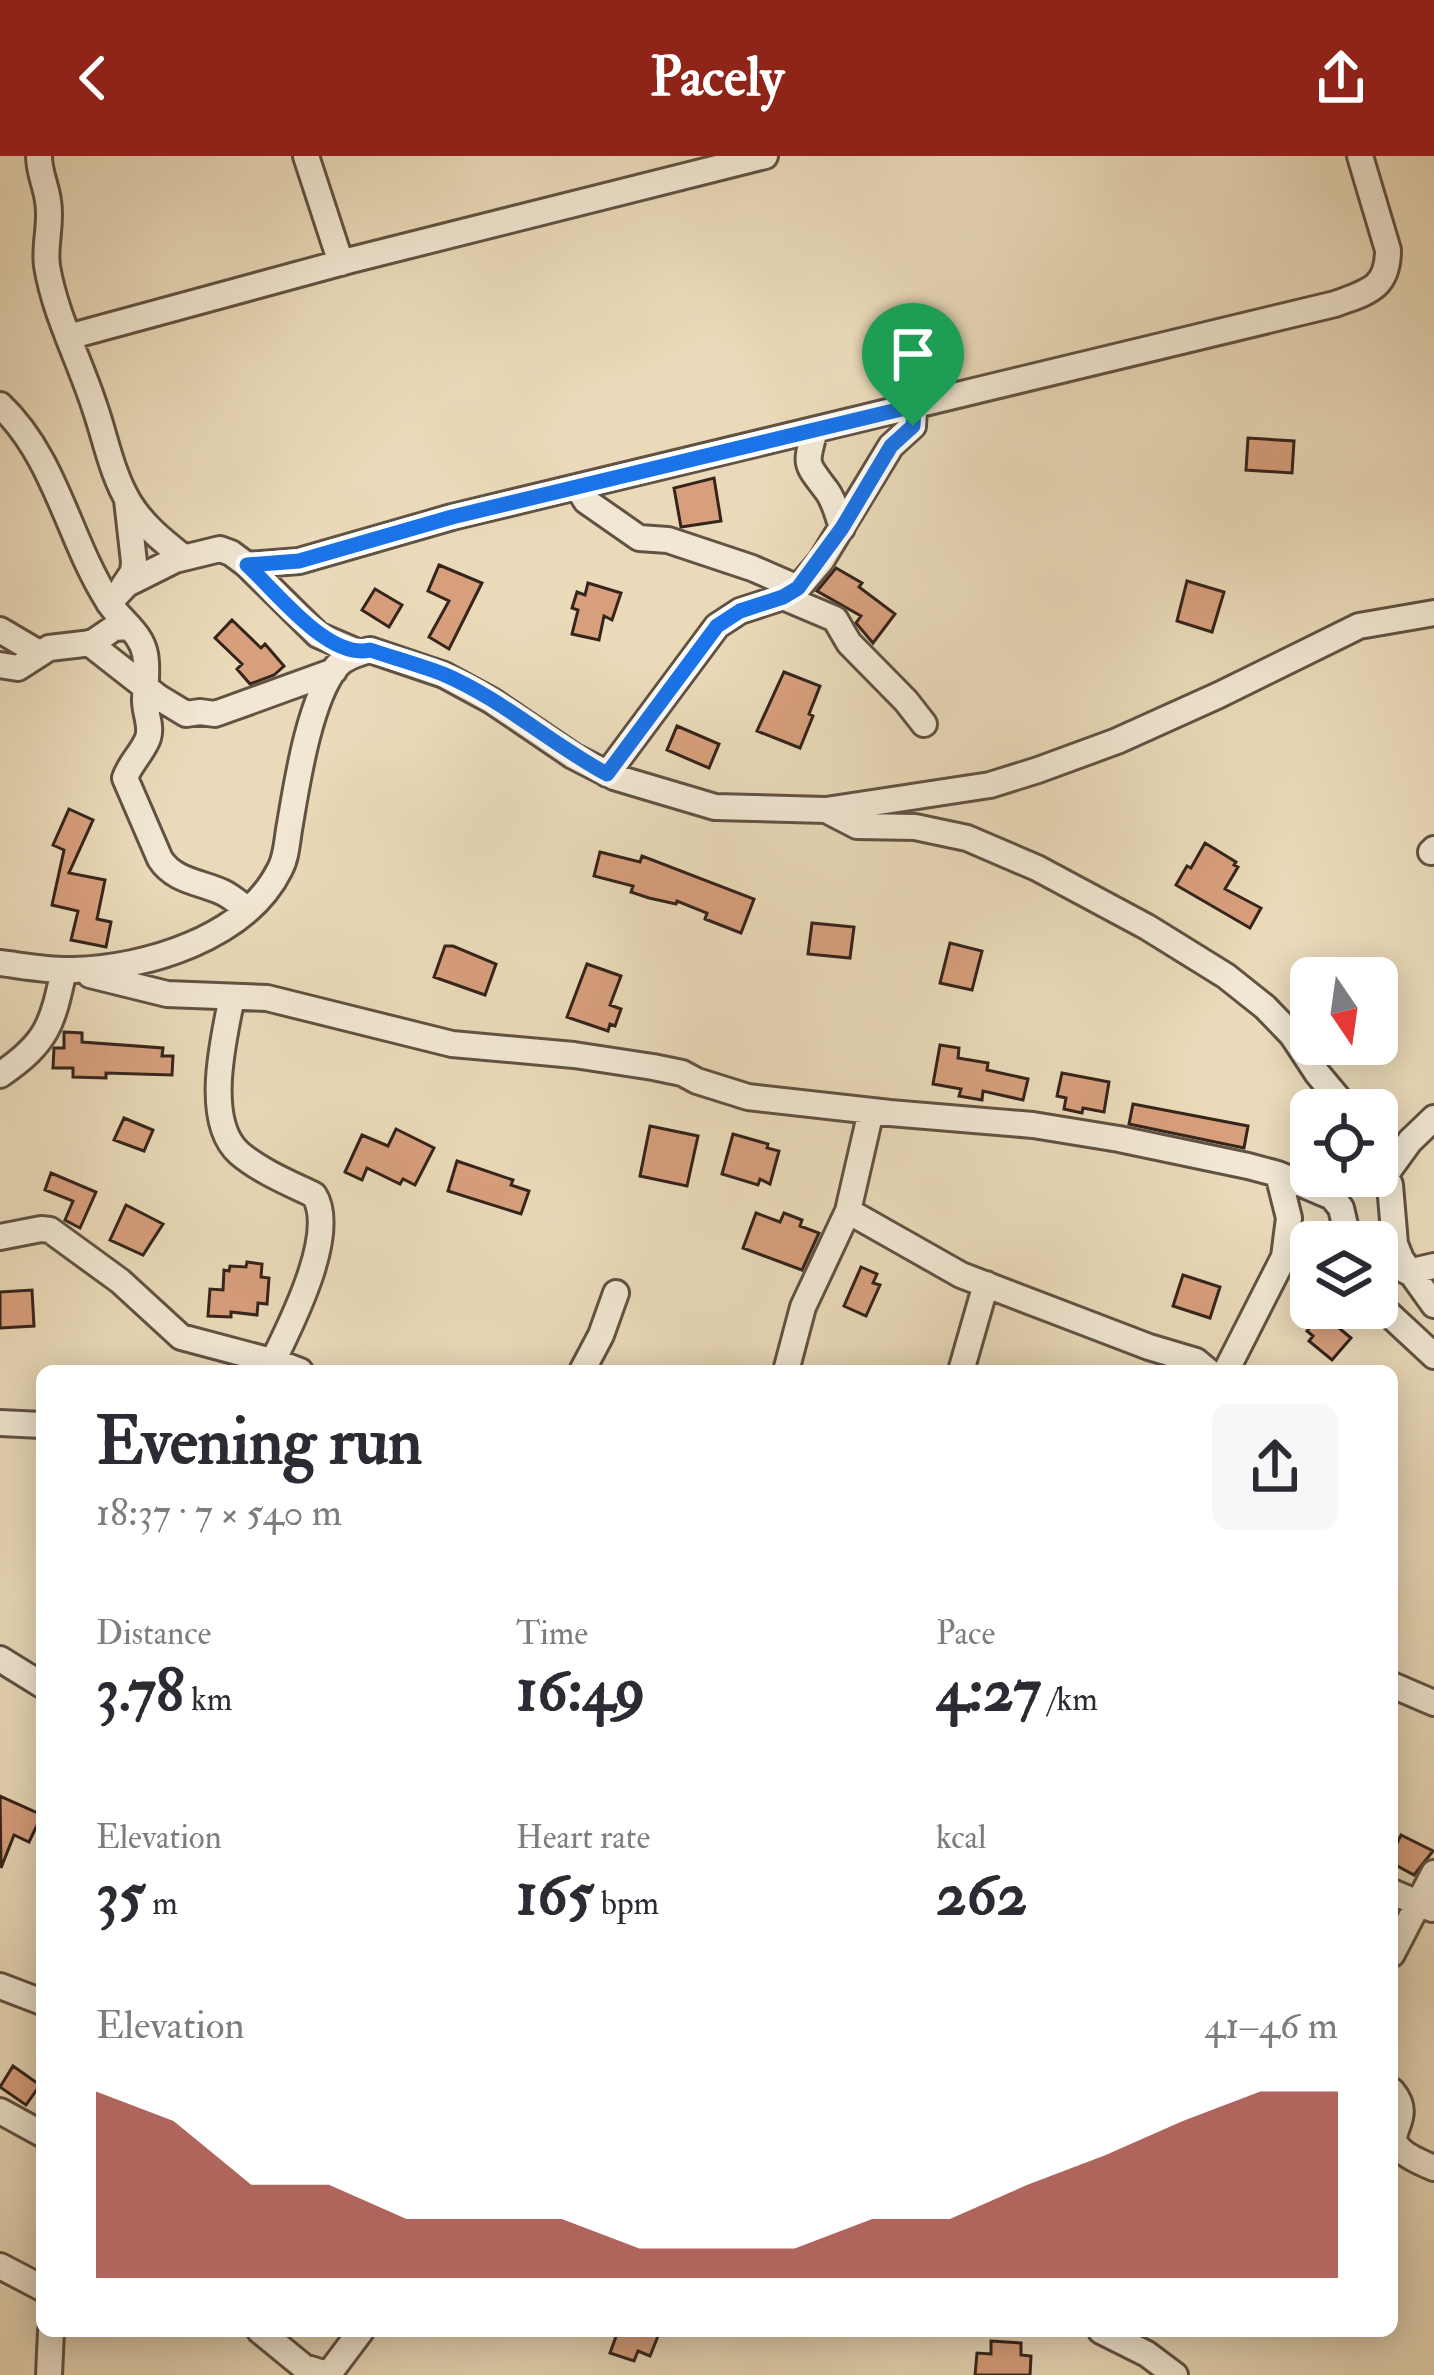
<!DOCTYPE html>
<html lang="en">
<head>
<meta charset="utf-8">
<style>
  body { margin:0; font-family:"IM FELL Double Pica",serif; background:#f7f7f7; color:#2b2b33; height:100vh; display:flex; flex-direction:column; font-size:45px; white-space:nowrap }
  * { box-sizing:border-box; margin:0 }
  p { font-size:39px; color:#7c7c81 }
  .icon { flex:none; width:66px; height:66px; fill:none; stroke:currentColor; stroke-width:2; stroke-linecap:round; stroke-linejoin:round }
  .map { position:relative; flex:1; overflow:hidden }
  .side { position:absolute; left:36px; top:1209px; width:1362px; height:972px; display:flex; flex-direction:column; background:#fff; border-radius:18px; box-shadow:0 6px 30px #0003 }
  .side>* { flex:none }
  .needle { width:78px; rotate:167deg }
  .tools { position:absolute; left:1290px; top:801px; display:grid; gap:24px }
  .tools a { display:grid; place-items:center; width:108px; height:108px; border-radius:18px; background:#fff; box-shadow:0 6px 30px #0003; font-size:60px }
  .pin { position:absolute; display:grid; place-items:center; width:102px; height:102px; color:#fff; margin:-123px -51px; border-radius:50% 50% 50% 0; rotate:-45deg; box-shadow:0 0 12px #0007 }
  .pin .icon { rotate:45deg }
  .round { display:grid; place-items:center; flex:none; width:126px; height:126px; border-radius:18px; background:#f7f7f7 }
  .summary { display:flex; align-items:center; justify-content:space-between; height:204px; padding:0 60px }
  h1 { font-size:66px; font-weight:700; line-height:90px }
  .stats { display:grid; grid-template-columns:repeat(3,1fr); gap:18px; height:204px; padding:12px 60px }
  .stats div { display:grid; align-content:center }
  .stats b { font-size:60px; font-weight:700 }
  .stats small { font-size:33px; font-weight:400 }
  .stats p { font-size:33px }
  .chart { height:336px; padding:24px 60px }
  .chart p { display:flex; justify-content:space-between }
  .chart svg { width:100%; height:216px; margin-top:12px; fill:#8f2418; opacity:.7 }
  header { display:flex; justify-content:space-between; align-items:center; height:156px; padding:0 60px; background:#8f2418; color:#fff; font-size:54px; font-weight:700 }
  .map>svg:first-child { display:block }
</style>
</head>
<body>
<header><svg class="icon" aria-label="back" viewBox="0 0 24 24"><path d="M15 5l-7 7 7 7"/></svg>Pacely<svg class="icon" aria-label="share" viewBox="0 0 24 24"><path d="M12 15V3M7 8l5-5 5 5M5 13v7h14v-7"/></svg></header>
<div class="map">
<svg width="1434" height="2219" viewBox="0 0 1434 2219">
  <rect width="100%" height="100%" fill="#eadab9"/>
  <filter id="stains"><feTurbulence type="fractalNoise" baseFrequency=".00167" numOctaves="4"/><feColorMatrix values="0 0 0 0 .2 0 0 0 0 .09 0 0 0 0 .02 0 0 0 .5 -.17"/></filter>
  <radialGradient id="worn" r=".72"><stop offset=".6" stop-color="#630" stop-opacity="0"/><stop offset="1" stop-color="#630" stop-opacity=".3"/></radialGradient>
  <path fill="#d89f7d" stroke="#34241c" stroke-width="3" d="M 1248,282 L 1294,285 L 1292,317 L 1246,314 Z
    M 714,322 L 721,365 L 681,371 L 674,332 Z
    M 439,409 L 482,427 L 449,493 L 429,481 L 449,445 L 428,435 Z
    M 836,412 L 862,427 L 859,431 L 895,458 L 873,487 L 856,467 L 861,460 L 817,435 Z
    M 1187,425 L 1224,436 L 1212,476 L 1177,465 Z
    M 588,427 L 621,437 L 612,464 L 604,460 L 599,484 L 572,478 L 578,454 L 572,452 L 577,436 L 585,439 Z
    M 375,433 L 402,449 L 389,471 L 362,454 Z
    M 232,464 L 261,492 L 265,488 L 284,510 L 274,519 L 250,528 L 237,513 L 242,508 L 215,482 Z
    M 784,516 L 820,530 L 809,558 L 813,560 L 800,592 L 757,575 Z
    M 677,570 L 719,588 L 709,612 L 667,594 Z
    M 69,653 L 93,664 L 69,717 L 105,724 L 97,763 L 111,766 L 106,791 L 71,784 L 78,755 L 52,749 L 64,694 L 53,689 Z
    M 1205,687 L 1236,706 L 1234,709 L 1238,711 L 1225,733 L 1261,752 L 1250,772 L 1176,729 L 1187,710 L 1191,712 Z
    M 600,696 L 640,706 L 642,700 L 754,743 L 741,777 L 705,763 L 707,757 L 677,745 L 676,748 L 649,742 L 631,736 L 633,730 L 594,720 Z
    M 812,767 L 854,771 L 850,802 L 808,798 Z
    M 950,787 L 982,795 L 972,834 L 940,827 Z
    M 445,790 L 453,790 L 496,808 L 485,839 L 434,821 Z
    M 587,808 L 621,820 L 610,849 L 621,853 L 615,870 L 610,868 L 608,875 L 567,861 Z
    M 64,876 L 82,877 L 82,886 L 163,892 L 162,900 L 173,900 L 172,919 L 106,917 L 106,922 L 73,921 L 73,912 L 53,912 L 54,892 L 64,892 Z
    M 940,889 L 959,892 L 958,902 L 988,907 L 987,914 L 1028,923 L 1023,944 L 983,935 L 982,944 L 959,940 L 961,933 L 933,928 Z
    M 1062,917 L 1109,926 L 1104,956 L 1083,952 L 1082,957 L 1064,953 L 1066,942 L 1057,940 Z
    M 1133,948 L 1248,970 L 1244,992 L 1129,968 Z
    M 124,962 L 153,974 L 144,995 L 114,984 Z
    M 650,970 L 698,980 L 687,1030 L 640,1020 Z
    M 396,973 L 434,992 L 415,1029 L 403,1023 L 400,1028 L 367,1012 L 362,1024 L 345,1016 L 362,979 L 388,990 Z
    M 733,978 L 768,988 L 767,992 L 779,995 L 770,1028 L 760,1023 L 758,1029 L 722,1018 Z
    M 457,1005 L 513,1024 L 511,1029 L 529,1035 L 521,1058 L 448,1035 Z
    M 51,1017 L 96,1036 L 80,1072 L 65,1064 L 73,1045 L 45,1034 Z
    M 126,1049 L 163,1068 L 143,1099 L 110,1084 Z
    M 756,1057 L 780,1066 L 784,1057 L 802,1064 L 800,1070 L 819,1077 L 802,1114 L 743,1092 Z
    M 247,1106 L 262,1108 L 261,1121 L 269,1122 L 267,1148 L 258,1147 L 257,1159 L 231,1156 L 231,1161 L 208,1160 L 210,1133 L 223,1134 L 224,1114 L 229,1115 L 230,1110 L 246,1111 Z
    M 861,1111 L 877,1118 L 873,1127 L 880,1129 L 866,1160 L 844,1150 Z
    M 1183,1119 L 1220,1131 L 1210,1162 L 1173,1150 Z
    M 32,1134 L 34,1170 L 0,1172 L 0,1136 Z
    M 1321,1157 L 1351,1182 L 1332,1204 L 1309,1185 L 1313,1180 L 1307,1175 Z
    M 0,1640 L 42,1659 L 29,1686 L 14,1679 L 1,1712 Z
    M 1401,1679 L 1433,1695 L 1414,1719 L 1392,1707 L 1392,1697 Z
    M 13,1910 L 40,1929 L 26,1949 L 0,1931 Z
    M 618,2175 L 660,2175 L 650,2200 L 638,2195 L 634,2205 L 610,2197 Z
    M 991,2185 L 1021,2187 L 1021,2199 L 1031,2200 L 1030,2219 L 975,2219 L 977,2197 L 991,2198 Z"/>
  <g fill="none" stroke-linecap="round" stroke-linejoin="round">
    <defs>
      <path id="minor" d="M 39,0 C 39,17 46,29 48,45 C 52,67 44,89 47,110 C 55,159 80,205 95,252 C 106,284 112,319 130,348 C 144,370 163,385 183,401
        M 306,0 L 341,107
        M 68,181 L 351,104 L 765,0
        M 0,249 C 56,302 68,382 108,445 C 119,464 141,476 145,498 C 148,514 145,530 145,545 C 145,557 152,570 148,582 C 143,596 130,607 125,622 L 160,703 C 174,725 200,726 222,736 C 231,740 240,748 248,754
        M 815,274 C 805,310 805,306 827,335 C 835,346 838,360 842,372
        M 578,332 L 586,345 L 639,382 L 668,384 L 752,412 L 798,432
        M 247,409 L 299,405 L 452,361 L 1335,148 C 1367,136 1388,133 1388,94 L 1360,0
        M 123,431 L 133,416 L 134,406 L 127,344
        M 783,441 L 835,463 L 849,487 L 906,545 L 924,568
        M 109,447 L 127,428 L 175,404 L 220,393 L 231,397 L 247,409 L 318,479 L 360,497
        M 0,474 L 39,497
        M 89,487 L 158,541 L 186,558 L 200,556 L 215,558 L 334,515
        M 0,509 L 18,512 L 49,492 L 92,487 L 114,472 L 129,471
        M 607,618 L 717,470 L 740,455 L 783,441 L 798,432 L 821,405 L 891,290 L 913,270 L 914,250
        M 826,654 L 857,670 L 915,671 L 967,682 L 1037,712 L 1147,771 L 1226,820 L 1265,851 L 1292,879 L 1317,917 L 1348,954
        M 1431,696 L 1434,693
        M 0,807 C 24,810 49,815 74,814 C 146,812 246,782 280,713 C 287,700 287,683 290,668 C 297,626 310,542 337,510 C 345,501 358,497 370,494 L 444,519 L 492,545 L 573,600 L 614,621 L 715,651 L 826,654 L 990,629 L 1038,614 L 1117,585 L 1219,539 L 1359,470 L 1434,457
        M 90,819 L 167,838 L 267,842 L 452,888 L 574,899 L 653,911 L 682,917 L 697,925 L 748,941 L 890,957 L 1033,969 L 1119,983 L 1248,1010 L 1278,1018 L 1332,1041 L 1341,1052 L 1349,1086
        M 232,841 C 224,881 203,965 239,997 C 260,1015 289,1027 314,1039 C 338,1077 291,1168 273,1205
        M 0,919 C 48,886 52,869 64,814
        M 1377,997 L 1390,1029 L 1395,1088 L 1401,1103 L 1434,1149
        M 1386,1018 L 1410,985 L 1434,962
        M 848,1055 L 961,1119 L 1149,1191 L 1196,1205 L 1208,1215
        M 0,1081 L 41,1073 L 50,1074 L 120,1125 L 181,1181 L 279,1207 L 300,1215
        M 1377,1100 L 1408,1116 L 1434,1110
        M 1377,1147 L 1434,1200
        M 582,1215 L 601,1179 L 616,1137
        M 786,1215 L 803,1151 L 848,1055 L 871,955
        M 961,1215 L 986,1128
        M 1226,1215 L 1284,1101 L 1289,1062 L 1278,1018
        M 0,1267 L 42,1269
        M 0,1503 L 42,1529
        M 1392,1529 L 1434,1547
        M 1392,1736 L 1432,1753
        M 1392,1798 L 1434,1717
        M 0,1830 L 42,1846
        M 1392,1935 C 1423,1972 1356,1981 1434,2012
        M 0,1955 L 42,1978
        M 0,2110 L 42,2132
        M 260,2175 L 304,2211 L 330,2219
        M 1101,2175 L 1147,2198 L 1175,2219
        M 49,2219 L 51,2175
        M 328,2219 L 361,2175"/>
    </defs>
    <use href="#minor" stroke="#625243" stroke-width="30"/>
    <use href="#minor" stroke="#f1e7d2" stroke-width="24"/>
  </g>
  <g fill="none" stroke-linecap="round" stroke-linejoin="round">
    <defs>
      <path id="route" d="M 914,250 L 913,270 L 891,290 L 842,372 L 798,432 L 783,441 L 740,455 L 717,470 L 607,618 C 551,588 502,543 443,518 C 419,509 394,502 370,494 C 328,504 276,435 247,409 L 299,405 L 452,361 Z"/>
    </defs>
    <use href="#route" stroke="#fff" stroke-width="24"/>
    <use href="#route" stroke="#1a73e8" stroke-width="15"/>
  </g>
  <rect width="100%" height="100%" filter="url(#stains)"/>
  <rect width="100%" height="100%" fill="url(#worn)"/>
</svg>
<div class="tools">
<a><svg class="needle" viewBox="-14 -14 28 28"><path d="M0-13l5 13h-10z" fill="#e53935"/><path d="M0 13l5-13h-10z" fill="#7c7c81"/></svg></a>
<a><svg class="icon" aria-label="locate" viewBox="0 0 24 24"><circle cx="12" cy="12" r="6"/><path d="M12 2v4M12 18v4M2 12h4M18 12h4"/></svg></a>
<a><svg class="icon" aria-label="layers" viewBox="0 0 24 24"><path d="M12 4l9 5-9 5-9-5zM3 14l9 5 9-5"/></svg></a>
</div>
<div class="pin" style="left:913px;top:270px;background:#1e9e55"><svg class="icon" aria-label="arrive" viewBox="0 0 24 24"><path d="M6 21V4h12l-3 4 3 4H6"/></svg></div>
<section class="side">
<div class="summary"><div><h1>Evening run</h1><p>18:37 · 7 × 540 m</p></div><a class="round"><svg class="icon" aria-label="share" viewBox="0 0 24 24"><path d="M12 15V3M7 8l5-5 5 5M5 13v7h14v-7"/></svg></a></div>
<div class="stats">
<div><p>Distance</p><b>3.78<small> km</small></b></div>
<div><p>Time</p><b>16:49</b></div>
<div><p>Pace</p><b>4:27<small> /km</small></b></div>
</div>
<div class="stats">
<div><p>Elevation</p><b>35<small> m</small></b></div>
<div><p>Heart rate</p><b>165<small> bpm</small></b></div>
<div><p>kcal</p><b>262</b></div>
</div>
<div class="chart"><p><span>Elevation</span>41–46 m</p>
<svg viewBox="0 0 160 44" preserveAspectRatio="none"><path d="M0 44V6L10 12L20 25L30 25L40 32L50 32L60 32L70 38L80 38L90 38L100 32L110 32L120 25L130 19L140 12L150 6L160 6V44z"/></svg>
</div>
</section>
</div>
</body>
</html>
